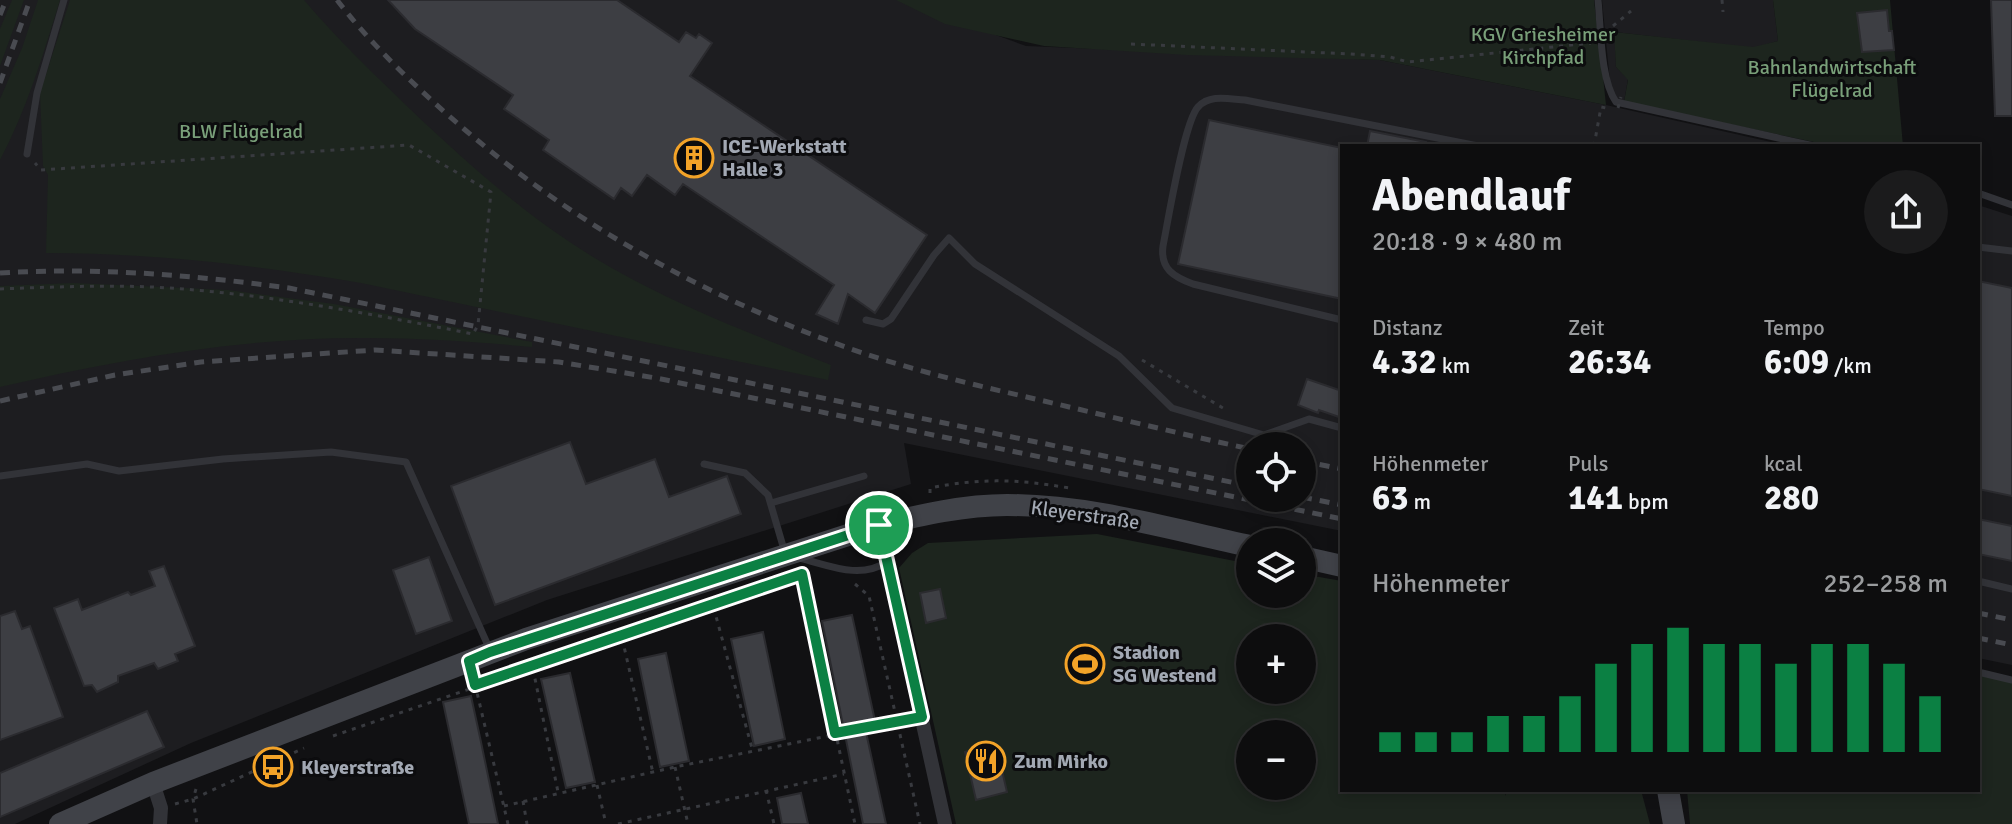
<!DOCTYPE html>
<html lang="de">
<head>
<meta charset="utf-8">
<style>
  body { margin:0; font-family:Signika,sans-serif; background:#1b1b1c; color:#f1f3f6; height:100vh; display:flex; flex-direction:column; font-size:30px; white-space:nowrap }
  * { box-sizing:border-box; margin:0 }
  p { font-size:26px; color:#9a9c9e }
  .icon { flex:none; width:44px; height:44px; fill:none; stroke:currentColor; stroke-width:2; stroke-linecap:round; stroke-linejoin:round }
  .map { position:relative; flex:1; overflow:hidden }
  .drawer { position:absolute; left:1340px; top:144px; width:640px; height:648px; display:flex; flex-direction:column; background:#0d0d0e; border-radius:0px; box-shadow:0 4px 12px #0003,0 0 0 2px #2d2d2e }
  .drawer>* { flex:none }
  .tools { position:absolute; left:1236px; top:432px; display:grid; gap:16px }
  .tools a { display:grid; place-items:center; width:80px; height:80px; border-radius:50%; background:#0d0d0e; box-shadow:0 4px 12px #0003,0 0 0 2px #2d2d2e; font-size:40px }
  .pin { position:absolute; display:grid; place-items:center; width:68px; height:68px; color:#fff; margin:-34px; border:4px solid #fff; border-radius:50%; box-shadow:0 2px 8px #0007 }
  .round { display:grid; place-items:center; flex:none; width:84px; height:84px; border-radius:42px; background:#1b1b1c }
  .overview { display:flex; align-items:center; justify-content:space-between; height:136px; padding:0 32px }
  h1 { font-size:44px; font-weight:700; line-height:60px }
  .stats { display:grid; grid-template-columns:repeat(3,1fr); gap:12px; height:136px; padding:8px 32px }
  .stats div { display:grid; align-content:center }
  .stats b { font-size:34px; font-weight:700 }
  .stats small { font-size:22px; font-weight:400 }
  .stats p { font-size:22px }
  .chart { height:224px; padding:16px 32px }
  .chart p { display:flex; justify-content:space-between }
  .chart svg { width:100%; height:144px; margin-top:8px; stroke:#0b8043; stroke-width:6 }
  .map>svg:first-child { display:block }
</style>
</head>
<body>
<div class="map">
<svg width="2012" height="824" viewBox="0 0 2012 824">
  <rect width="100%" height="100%" fill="#111113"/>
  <path fill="#1d1d20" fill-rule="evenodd" d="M 0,0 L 899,0 L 1026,46 L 1380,60 L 1606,105 L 1789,146 L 1342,146 L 1342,531 L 904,443 L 911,484 L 547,600 L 191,743 L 15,824 L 0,824 ZM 1250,446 L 1302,446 L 1302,498 L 1250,498 Z
    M 1602,0 L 1773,0 L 1778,41 L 1753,48 L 1615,32 L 1616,67 L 1628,79 L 1624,102 L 1615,100 L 1610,82 Z
    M 1978,205 L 2012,216 L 2012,665 L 1978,658 Z"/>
  <path fill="#1d251e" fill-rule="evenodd" d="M 12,0 L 24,0 L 0,66 L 0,29 Z
    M 38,0 L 60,0 C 43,55 27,109 0,160 L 0,99 L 22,48 Z
    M 70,0 L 304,0 C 337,39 374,74 410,109 C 471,167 536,225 610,267 C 680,307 756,336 831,365 L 828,380 L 361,283 C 256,265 152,253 46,253 L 48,175 L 43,166 L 40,93 Z
    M 896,0 L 1594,0 L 1598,36 L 1596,43 L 1600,48 L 1606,105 L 1380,60 L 1187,55 L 1044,46 L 945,24 Z
    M 1773,0 L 1890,0 L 1903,146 L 1833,146 L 1624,102 L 1628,80 L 1616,67 L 1614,32 L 1753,47 L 1778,41 Z
    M 73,283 L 228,290 L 334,304 L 532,342 L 532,347 C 477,342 423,338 368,338 C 244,337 120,359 0,387 L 0,286 Z
    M 1097,534 L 1250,564 L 1250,594 L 1302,594 L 1302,574 L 1342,581 L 1342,790 L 1504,790 L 1506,796 L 1506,790 L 1641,790 L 1650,824 L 956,824 L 899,568 L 912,553 L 928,543 ZM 1250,638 L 1302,638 L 1302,690 L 1250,690 ZM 1250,734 L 1302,734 L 1302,786 L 1250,786 Z
    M 1978,674 L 2012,681 L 2012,824 L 1690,824 L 1687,790 L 1978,790 Z"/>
  <path fill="#3d3e43" stroke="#2b2b2f" stroke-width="2" d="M 388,0 L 617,0 L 679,42 L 686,32 L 696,38 L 699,34 L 712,43 L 690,76 L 927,235 L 875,313 L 848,294 L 838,324 L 816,314 L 834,285 L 683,184 L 675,195 L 647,175 L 632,196 L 621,188 L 614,199 L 543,150 L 549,140 L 504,109 L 513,95 L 415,29 Z
    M 1991,0 L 2012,0 L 2012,116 L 1995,116 Z
    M 1887,10 L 1889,31 L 1892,31 L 1894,50 L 1862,52 L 1857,13 Z
    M 1209,120 L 1342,148 L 1342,299 L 1178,264 Z
    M 1370,131 L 1426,142 L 1425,146 L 1367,146 Z
    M 1978,281 L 2012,288 L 2012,496 L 1978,489 Z
    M 1307,379 L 1342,391 L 1342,418 L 1319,410 L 1318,413 L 1298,405 Z
    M 570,442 L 586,484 L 655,459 L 669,497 L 727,476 L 741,514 L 495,605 L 451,486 Z
    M 1978,519 L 2012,526 L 2012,561 L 1978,554 Z
    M 429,557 L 452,621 L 416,634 L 393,570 Z
    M 164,566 L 195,646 L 175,654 L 178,661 L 158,669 L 154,663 L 118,676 L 118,682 L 97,692 L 92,685 L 84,686 L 54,608 L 78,599 L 82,610 L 128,592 L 131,595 L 155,586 L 149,571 Z
    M 940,589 L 946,618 L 926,623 L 920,593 Z
    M 15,611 L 22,629 L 30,626 L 63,717 L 0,740 L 0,616 Z
    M 852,615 L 875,721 L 864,723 L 886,824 L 863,824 L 822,621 Z
    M 763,632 L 785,739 L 754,746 L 731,639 Z
    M 666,653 L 689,761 L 660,767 L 638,659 Z
    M 570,673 L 595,782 L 566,788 L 541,679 Z
    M 471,696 L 481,742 L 498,824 L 469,824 L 443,702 Z
    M 147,711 L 164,747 L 0,817 L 0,773 Z
    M 996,744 L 1007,792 L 976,800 L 965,752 Z
    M 801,793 L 808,824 L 782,824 L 777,798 Z"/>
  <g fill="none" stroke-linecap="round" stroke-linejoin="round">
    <path stroke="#383a3f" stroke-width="3" stroke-dasharray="4 6" stroke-linecap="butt" d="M 1722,0 L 1723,12
      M 1613,26 L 1631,11
      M 1131,44 L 1350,54 L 1390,57 L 1408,62 L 1591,43
      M 1594,146 L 1601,107 L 1606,108
      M 0,289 C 51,287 102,285 153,287 C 261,293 367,313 473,334 L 478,325 L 491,192 L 409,145 L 41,170 L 35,163
      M 1142,360 L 1228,411
      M 930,493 L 930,488 C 980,478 1018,479 1069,488
      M 1264,530 L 1299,538
      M 802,574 L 855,824
      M 855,584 L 869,596 L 920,824
      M 711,598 L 753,752
      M 620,629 L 653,773
      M 531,659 L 558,792
      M 475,684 L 508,824
      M 333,736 L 806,573
      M 675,767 L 688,824
      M 597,785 L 606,824
      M 196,789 L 193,799 L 197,824
      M 766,790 L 774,824
      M 523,801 L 527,824
      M 175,804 L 193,799 L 304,748
      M 504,806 L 675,767 L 907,720
      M 618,824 L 844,774"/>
    <path stroke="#323338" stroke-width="7" d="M 1598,0 C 1601,28 1600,79 1616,102 L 1814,146
      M 27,154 L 37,93 L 64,0
      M 1978,193 L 2012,205
      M 1978,247 L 2012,251
      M 866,320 L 883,324 L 891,319 L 934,255 L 949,238 L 975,264 L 1119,356 L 1172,408 L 1264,435 L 1309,419 L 1342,428
      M 1342,320 L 1193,284 C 1174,277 1160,269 1163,246 C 1168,221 1184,122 1198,107 C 1210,94 1228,99 1245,100 L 1478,146
      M 704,464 L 745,473 L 768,495 L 785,553
      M 0,476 L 87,464 L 119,471 L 223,459 L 331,452 L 406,462 L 490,650
      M 771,503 L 864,476
      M 799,558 C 829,565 859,580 887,562
      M 1978,581 L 2012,589
      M 1978,672 L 2012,680"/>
    <path stroke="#323338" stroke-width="14" d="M 879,525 L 945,824
      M 153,783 L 161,808 L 160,824"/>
    <path stroke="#404248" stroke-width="22" d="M 1302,557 L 1342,566
      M 1668,790 L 1674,824
      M 60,824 L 153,783 L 526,639 L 879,525 C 921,515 964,505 1007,505 C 1089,505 1170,529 1250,546"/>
    <path stroke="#494b51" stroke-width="5" stroke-dasharray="10 8" stroke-linecap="butt" d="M 337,0 C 374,48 419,90 464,129 C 578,227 710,299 851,349 C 914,371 979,386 1044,401 C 1112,417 1181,434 1250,449
      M 0,15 L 6,0
      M 0,83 L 30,0
      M 0,273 C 96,267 193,275 289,288 L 1250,486
      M 0,401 L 115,375 L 201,362 L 375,350 L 559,362 L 656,378 L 1342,519
      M 1302,461 L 1342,469
      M 1302,497 L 1342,505
      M 1978,613 L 2012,620
      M 1978,638 L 2012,645"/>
    <path stroke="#383a3f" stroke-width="3" stroke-dasharray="4 6" stroke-linecap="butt" d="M 1618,108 L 1621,97"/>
  </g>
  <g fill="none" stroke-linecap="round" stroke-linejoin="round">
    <defs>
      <path id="route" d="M 879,525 L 922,717 L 835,733 L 802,574 L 475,685 L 469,661 L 490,652 Z"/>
    </defs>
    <use href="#route" stroke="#fff" stroke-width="16"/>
    <use href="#route" stroke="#0b8043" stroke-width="10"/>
  </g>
  <defs>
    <symbol id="building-ring" viewBox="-11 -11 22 22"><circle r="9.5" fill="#0c0c0e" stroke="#f3a328" stroke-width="1.5"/><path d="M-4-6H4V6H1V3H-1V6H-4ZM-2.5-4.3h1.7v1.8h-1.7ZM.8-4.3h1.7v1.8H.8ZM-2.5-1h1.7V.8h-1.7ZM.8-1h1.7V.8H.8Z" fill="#f3a328"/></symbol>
    <symbol id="stadium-ring" viewBox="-11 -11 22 22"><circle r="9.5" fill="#0c0c0e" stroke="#f3a328" stroke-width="1.5"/><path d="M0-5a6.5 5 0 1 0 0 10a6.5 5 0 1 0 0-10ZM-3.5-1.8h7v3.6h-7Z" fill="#f3a328"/></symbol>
    <symbol id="restaurant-ring" viewBox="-11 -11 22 22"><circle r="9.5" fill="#0c0c0e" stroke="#f3a328" stroke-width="1.5"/><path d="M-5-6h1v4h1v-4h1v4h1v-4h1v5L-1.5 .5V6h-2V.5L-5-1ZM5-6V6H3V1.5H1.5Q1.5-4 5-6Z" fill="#f3a328"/></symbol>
    <symbol id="bus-ring" viewBox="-11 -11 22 22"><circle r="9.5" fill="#0c0c0e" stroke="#f3a328" stroke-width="1.5"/><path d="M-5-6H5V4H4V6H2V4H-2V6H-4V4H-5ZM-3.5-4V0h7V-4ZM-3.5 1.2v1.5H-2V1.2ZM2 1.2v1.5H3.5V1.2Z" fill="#f3a328"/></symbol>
  </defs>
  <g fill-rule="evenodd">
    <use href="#building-ring" x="672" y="136" width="44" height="44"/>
    <use href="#stadium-ring" x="1063" y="642" width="44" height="44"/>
    <use href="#restaurant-ring" x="964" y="739" width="44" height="44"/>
    <use href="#bus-ring" x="251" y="745" width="44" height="44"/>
  </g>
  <g text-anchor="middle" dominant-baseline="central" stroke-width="6" stroke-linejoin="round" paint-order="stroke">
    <g font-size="20" fill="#799f79" stroke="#0c0c0e">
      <text x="1543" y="34">KGV Griesheimer<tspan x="1543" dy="23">Kirchpfad</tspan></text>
      <text x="1832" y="67">Bahnlandwirtschaft<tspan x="1832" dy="23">Flügelrad</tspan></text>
      <text x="241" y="131">BLW Flügelrad</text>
    </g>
    <g font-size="20" font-weight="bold" fill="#a2a8b3" stroke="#0c0c0e" text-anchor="start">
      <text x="722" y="146">ICE-Werkstatt<tspan x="722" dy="23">Halle 3</tspan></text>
      <text x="1113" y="652">Stadion<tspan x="1113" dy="23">SG Westend</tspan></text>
      <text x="1014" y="761">Zum Mirko</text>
      <text x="301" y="767">Kleyerstraße</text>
    </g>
    <g font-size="20" fill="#a2a8b3" stroke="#0c0c0e">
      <text transform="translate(1085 515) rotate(8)">Kleyerstraße</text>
    </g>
  </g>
</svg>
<div class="tools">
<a><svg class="icon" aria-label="locate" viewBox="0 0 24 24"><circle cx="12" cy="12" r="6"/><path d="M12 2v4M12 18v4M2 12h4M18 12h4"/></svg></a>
<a><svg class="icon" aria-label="layers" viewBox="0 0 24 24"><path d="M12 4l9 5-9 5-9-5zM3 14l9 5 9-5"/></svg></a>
<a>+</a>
<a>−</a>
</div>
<div class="pin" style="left:879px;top:525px;background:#1e9e55"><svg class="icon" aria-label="arrive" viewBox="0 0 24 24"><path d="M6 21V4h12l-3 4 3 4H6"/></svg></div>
<section class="drawer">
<div class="overview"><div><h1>Abendlauf</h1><p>20:18 · 9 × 480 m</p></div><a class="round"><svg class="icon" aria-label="share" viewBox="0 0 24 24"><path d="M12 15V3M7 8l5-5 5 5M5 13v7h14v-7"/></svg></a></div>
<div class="stats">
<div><p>Distanz</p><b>4.32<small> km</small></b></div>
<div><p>Zeit</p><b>26:34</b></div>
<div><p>Tempo</p><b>6:09<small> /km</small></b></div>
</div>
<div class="stats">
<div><p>Höhenmeter</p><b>63<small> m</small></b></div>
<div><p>Puls</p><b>141<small> bpm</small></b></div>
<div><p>kcal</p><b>280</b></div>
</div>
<div class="chart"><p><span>Höhenmeter</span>252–258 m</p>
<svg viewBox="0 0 160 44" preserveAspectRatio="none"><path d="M5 44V38M15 44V38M25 44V38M35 44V33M45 44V33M55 44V27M65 44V17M75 44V11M85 44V6M95 44V11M105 44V11M115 44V17M125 44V11M135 44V11M145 44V17M155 44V27"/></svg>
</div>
</section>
</div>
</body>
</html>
